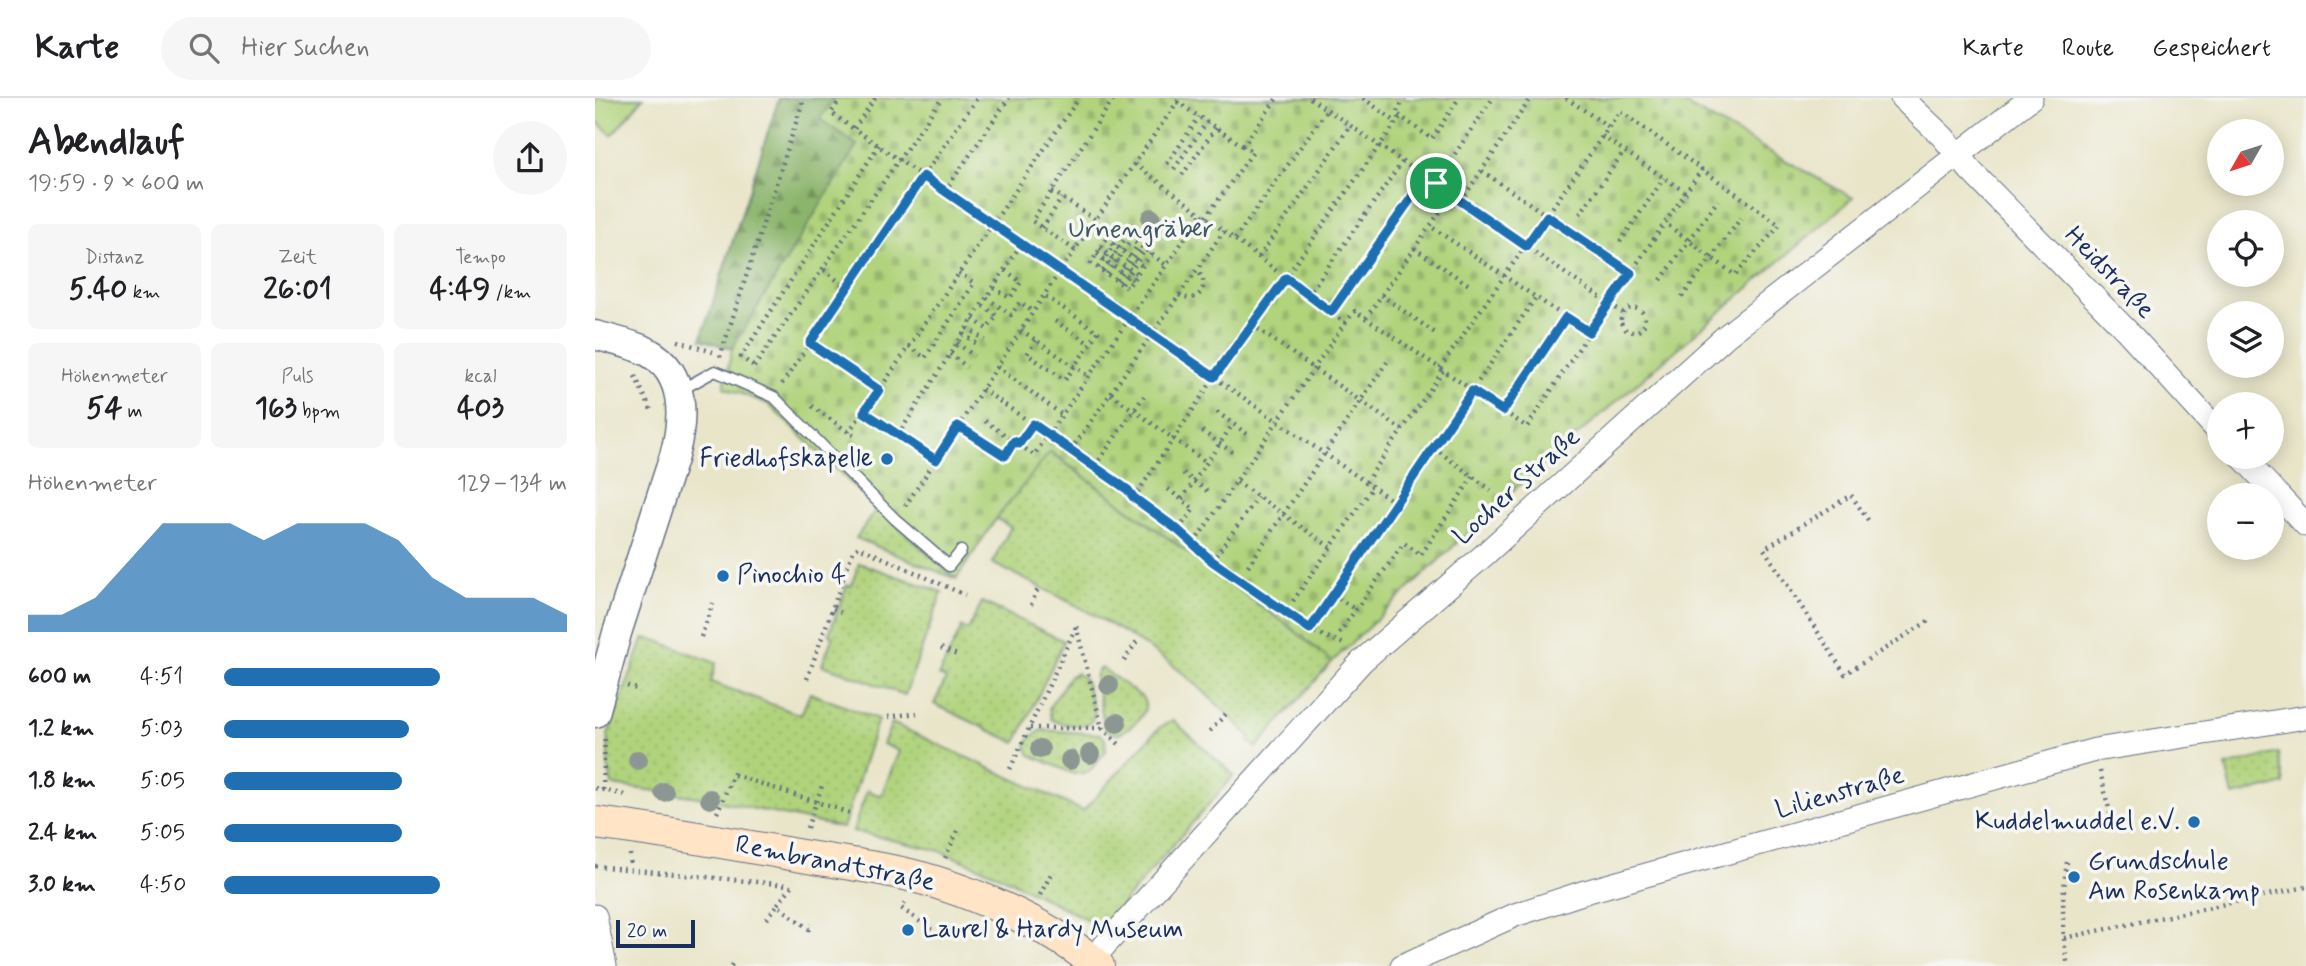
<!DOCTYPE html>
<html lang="de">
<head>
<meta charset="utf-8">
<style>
  body { margin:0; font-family:Mynerve,sans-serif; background:#f6f6f6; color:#202124; height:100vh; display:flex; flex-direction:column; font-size:26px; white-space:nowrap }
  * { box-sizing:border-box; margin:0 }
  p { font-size:23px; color:#757577 }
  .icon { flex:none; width:38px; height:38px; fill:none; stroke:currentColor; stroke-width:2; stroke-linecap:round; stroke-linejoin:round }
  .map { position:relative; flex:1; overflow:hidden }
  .sheet { display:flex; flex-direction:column; background:#fff; width:595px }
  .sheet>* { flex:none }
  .needle { width:46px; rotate:231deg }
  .controls { position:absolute; left:1612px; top:21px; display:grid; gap:14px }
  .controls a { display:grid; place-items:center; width:77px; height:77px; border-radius:50%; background:#fff; box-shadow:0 4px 18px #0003; font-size:35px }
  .scale { position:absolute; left:21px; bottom:18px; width:79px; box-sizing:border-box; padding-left:7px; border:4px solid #1b2f5e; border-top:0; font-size:19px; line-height:24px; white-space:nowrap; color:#1b2f5e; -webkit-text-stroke:5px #f6f6f2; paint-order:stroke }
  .pin { position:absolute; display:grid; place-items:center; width:60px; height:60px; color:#fff; margin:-30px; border:4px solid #fff; border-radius:50%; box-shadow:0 2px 7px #0007 }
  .round { display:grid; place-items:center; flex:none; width:74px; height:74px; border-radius:37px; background:#f6f6f6 }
  .head { display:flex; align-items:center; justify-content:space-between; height:119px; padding:0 28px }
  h1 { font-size:38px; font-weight:800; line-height:52px }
  .metrics { display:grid; grid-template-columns:repeat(3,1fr); gap:10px; height:119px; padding:7px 28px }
  .metrics div { display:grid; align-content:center; border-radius:10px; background:#f6f6f6; text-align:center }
  .metrics b { font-size:30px; font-weight:800 }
  .metrics small { font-size:19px; font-weight:400 }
  .metrics p { font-size:19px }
  .chart { height:196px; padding:14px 28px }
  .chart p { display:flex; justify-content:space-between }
  .chart svg { width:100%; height:126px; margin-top:7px; fill:#1f6fb2; opacity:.7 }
  ul { padding:0 28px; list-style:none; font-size:23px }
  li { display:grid; grid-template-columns:112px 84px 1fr; align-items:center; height:52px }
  li i { height:18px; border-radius:9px; background:#1f6fb2 }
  header { display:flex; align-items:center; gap:42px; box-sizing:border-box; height:98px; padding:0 35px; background:#fff; border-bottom:2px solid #e0e0e0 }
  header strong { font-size:33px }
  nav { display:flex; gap:38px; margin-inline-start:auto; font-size:24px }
  .search { width:490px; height:63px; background:#f6f6f6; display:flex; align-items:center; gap:18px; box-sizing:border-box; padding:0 24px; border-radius:38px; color:#757577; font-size:26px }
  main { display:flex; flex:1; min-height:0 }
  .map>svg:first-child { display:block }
</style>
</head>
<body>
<header>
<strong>Karte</strong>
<div class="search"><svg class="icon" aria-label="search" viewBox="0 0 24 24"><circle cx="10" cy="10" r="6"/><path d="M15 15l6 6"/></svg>Hier suchen</div>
<nav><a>Karte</a><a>Route</a><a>Gespeichert</a></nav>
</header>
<main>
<section class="sheet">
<div class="head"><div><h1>Abendlauf</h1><p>19:59 · 9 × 600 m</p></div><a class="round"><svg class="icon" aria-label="share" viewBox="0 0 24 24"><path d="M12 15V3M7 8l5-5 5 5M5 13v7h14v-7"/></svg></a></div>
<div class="metrics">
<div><p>Distanz</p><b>5.40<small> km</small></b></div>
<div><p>Zeit</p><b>26:01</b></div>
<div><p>Tempo</p><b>4:49<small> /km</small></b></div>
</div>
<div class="metrics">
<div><p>Höhenmeter</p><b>54<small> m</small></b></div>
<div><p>Puls</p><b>163<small> bpm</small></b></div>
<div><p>kcal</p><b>403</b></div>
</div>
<div class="chart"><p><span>Höhenmeter</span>129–134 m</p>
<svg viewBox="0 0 160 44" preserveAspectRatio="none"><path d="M0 44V38L10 38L20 32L30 19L40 6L50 6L60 6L70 12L80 6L90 6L100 6L110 12L120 25L130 32L140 32L150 32L160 38V44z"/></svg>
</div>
<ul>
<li><b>600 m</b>4:51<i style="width:63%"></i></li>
<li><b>1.2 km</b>5:03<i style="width:54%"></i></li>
<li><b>1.8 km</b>5:05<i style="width:52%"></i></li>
<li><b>2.4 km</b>5:05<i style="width:52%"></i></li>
<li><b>3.0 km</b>4:50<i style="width:63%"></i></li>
</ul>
</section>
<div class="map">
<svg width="1711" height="868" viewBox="0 0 1711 868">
  <defs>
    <pattern id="forest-firs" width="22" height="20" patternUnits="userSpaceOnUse" patternTransform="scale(1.75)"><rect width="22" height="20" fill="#8cb56c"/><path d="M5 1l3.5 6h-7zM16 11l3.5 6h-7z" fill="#72945c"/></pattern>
    <pattern id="cemetery-stones" width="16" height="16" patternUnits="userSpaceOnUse" patternTransform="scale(1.75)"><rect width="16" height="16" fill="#b0d37c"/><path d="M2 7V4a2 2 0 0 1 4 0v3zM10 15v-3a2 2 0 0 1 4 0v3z" fill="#97b56e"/></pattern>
    <pattern id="park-dots" width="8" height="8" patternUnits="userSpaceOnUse" patternTransform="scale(1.75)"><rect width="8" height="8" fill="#b0d37c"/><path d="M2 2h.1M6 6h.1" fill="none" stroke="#97b56e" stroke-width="1.8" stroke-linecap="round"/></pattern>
  </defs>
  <rect width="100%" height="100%" fill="#f6f6f2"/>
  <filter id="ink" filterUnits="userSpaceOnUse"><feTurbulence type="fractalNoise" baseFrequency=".0143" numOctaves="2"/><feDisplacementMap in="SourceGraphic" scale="14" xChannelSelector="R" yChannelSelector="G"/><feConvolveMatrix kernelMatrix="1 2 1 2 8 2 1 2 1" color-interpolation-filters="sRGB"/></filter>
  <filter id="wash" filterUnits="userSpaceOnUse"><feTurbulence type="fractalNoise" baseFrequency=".00686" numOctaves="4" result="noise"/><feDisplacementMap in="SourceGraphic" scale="28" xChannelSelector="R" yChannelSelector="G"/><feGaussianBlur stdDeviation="1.57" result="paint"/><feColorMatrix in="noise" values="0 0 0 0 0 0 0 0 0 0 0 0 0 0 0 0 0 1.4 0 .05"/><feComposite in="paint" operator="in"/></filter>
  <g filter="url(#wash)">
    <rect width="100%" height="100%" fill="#e9e5c9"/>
    <path fill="url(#forest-firs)" stroke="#547265" stroke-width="2" d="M 184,0 L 239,0 L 226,22 L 263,46 L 137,251 L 106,241 Z"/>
    <path fill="url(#cemetery-stones)" stroke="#66816d" stroke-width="2" d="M 239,0 L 1079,0 L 1258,100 L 908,401 L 737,564 L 700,533 L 456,354 L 401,421 L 361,481 L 282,410 L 173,306 L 129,289 L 137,251 L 262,47 L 225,21 Z"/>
    <path fill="url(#park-dots)" stroke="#66816d" stroke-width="2" d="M 455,354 L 700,533 L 737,564 L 661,650 L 654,643 L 656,639 C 629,613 602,585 572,563 C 517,523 457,495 397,465 L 416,429 L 401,421 Z
      M 282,410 L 361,481 L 261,440 Z
      M 264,465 L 347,494 L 310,597 L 227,567 L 238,538 L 234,536 L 252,487 L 256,488 Z
      M 387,504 L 469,543 L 421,645 L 339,606 L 351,581 L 344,577 L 367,529 L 373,532 Z
      M 49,540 L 63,543 L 121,565 L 116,584 L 206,617 L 215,595 L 283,621 L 248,730 L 104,699 L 17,687 L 13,668 L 13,637 Z
      M 507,570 L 547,599 C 558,614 538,628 524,636 L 515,635 L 510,630 L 500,579 L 503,572 Z
      M 481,575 L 489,580 L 500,614 C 498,619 498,623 494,625 C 485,630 463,626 456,621 L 454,610 L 474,579 Z
      M 578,622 L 639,677 L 507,829 L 404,777 L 345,753 L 258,733 L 272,692 L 286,698 L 304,653 L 288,646 L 297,625 L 488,713 L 564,630 Z
      M 447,632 L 505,636 L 510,641 L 511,653 L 494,674 L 479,676 L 435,657 L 431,648 L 435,640 Z
      M 1683,655 L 1689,686 L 1638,698 L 1631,668 Z"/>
    <path fill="#b0d37c" stroke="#66816d" stroke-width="2" d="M 0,0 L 48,0 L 17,37 L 0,22 Z"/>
  </g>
  <g filter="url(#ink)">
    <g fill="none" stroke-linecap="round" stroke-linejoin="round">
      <defs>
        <path id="service" d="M 84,293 L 120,273 L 179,299 L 300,421 L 354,468 L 366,453"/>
        <path id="minor" d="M 1307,0 L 1348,39 L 1375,72 L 1533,234 L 1624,334
          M 1647,359 L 1711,427
          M 0,818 L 10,868
          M 491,868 L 767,563 L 888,458 L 1131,238 L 1436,0
          M 807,868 L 920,817 L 990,794 L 1500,652 L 1711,619"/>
        <path id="tertiary" d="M 0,237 C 17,242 38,246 53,254 C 92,275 89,322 79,358 L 22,535 L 0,615"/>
        <path id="secondary" d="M 0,725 C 67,733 134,745 201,757 C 234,763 268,767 301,774 C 364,787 454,825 503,868"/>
      </defs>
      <use href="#service" stroke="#636f83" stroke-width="13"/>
      <use href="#minor" stroke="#636f83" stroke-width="25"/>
      <use href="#tertiary" stroke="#636f83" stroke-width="31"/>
      <use href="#secondary" stroke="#636f83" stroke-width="34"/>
      <path stroke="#636f83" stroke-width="4.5" stroke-dasharray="2 5" stroke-linecap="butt" d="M 246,0 L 236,15 L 259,31
        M 280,0 L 259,31 L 801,405
        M 715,0 L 1028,215
        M 768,0 L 801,24
        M 810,0 L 801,15 L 837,41 L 864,0
        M 971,0 L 1014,29
        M 582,4 L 648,48
        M 1007,38 L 1090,94
        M 540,66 L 736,214
        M 572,66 L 604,19
        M 579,71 L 612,24
        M 887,73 L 1036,175
        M 587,77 L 621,30
        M 840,85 L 898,0
        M 350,93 L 414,0
        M 457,93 L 501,122
        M 857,97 L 835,128 L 994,235 L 1107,71
        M 866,103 L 936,0
        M 985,116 L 1029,53
        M 611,119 L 658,54 L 648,48 L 682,0
        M 447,130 L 467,100
        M 511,141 L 547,168
        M 640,141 L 732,12
        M 1025,144 L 1069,80
        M 505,150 L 542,176
        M 819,150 L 877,189
        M 480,152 L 437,123 L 519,0
        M 502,156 L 537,182
        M 556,156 L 532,190 L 496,165 L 519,129 L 571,167
        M 664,159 L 755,28
        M 503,170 L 527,135
        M 229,172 L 252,190
        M 508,173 L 532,138
        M 512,176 L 536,142
        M 520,181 L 543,147
        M 1066,182 L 1123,102
        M 523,183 L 547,149
        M 527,186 L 550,152
        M 399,190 L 415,200 L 426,184 L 410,172
        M 584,197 C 603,208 618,186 601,172
        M 713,197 L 808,63
        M 786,197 L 843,237
        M 1087,199 L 1146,120
        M 392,200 L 416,217 L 425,204 L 438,214
        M1026 222a12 12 0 1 1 24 0a12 12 0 1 1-24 0Z
        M 771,220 L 835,128
        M 378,221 L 392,231 L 402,218 L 387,207
        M 460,223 L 495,246
        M 750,225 L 760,213 L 932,329 L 994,235
        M 657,227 L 807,332
        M 372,230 L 390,242
        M 426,232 L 493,278
        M 368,236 L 385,248
        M 441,242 L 432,256 L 470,282 L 503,234 L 449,197
        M 83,243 L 118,254
        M 215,245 L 284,292
        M 362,245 L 379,258
        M 314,248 L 330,260 L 379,185 L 364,175
        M 355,256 L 372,269
        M 125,259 L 209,0
        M 158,268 L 146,259 L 284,47
        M 159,269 L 347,0
        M 402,269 L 466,316
        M 845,270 L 1025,13 L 1185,127 L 1140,177 L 1070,125
        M 40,278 L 57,314
        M 187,286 L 382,0
        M 387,291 L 533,392 L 539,400 L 583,432 L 617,463 L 714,532 L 752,547
        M 516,296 L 611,364
        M 217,308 L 259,338
        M 909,313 L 972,219
        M 269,314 L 341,362 L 465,173 L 585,0
        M 622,314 L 652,336
        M 390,323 L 439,357 L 607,116
        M 363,329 L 410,358 L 419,343
        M 607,333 L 640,356
        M 253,334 L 269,314 L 484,0
        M 303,337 L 426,146
        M 424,346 L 438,326
        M 839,350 L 896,392
        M 476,352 L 629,133
        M 500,368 L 549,298
        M 588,375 L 612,393
        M 642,384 L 735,449
        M 771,384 L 848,273
        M 573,391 L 599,411 L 583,432
        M 539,400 L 619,280 L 805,19
        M 587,401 L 638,326
        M 310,408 L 341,362
        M 1273,422 L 1256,397 L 1169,451 L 1250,576 L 1335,522
        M 599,445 L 750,225 L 736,214 L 831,79
        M 617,463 L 663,399
        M 653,468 L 792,264
        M 738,497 L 761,512
        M 698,503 L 778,389
        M 436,507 L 444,488
        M 238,511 L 246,514
        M 714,532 L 941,199
        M 744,535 L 809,445 L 826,457 L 878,378
        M 106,539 L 118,505
        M 346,550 L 362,557
        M 529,563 L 542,543
        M 212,581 L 258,453 L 264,449 L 370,497
        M 32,588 L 45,592
        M 293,619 L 322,615
        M 435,630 L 507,630 L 481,528
        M 507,630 L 527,649
        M 615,633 L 632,615
        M 415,671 L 481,529
        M 1505,673 L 1519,732
        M 139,677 L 258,716
        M 0,690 L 30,697
        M 8,692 L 10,638
        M 122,715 L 140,673
        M 212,730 L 227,688
        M 35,756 L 36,770
        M 350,760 L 363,732
        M 1472,764 C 1467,798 1466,834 1473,868
        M 0,768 L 192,787
        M 197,788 L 182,807 L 214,831 L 217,826
        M 445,797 L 456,776
        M 310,805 L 306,810 L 348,840
        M 172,821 L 182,807
        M 1469,840 L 1711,789
        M 136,868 L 138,865"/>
      <use href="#service" stroke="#fff" stroke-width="10"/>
      <use href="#minor" stroke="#fff" stroke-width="23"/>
      <use href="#tertiary" stroke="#fff" stroke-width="28"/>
      <use href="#secondary" stroke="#ffe4c6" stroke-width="32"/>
    </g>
    <g fill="#8c9793">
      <circle cx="556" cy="120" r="10"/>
      <circle cx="514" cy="587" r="10"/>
      <circle cx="522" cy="625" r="10"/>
      <circle cx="445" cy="651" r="10"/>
      <circle cx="495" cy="656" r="10"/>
      <circle cx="43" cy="662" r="10"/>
      <circle cx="475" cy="662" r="10"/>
      <circle cx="69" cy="694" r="10"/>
      <circle cx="115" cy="701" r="10"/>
    </g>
  </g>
  <g fill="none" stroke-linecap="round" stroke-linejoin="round" filter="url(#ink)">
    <defs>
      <path id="route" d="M 328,78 L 619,279 L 691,180 L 736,214 L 831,79 L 931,148 L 952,118 L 1036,175 L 994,234 L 971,219 L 908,313 L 877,293 L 715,531 L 617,463 L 583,432 L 539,400 L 533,392 L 438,326 L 424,346 L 419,343 L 410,358 L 363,328 L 341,362 L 269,314 L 284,292 L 215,245 Z"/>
    </defs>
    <use href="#route" stroke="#fff" stroke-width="14"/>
    <use href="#route" stroke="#1f6fb2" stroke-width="9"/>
  </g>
  <g fill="#1f6fb2" stroke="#f6f6f2" stroke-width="2.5">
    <circle cx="292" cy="361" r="7"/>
    <circle cx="128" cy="478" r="7"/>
    <circle cx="1599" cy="724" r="7"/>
    <circle cx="1479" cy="779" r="7"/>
    <circle cx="313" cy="832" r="7"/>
  </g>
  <g text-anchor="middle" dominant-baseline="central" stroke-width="7" stroke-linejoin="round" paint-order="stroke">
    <g font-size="26" fill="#405866" stroke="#f6f6f2">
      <text x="546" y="132">Urnengräber</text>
    </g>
    <g font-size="26" fill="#1b2f5e" stroke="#f6f6f2">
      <text transform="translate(1514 175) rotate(46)">Heidstraße</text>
      <text transform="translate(922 389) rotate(-42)">Locher Straße</text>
      <text transform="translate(1245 695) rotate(-16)">Lilienstraße</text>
      <text transform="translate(240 766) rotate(11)">Rembrandtstraße</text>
    </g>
    <g font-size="26" fill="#1b2f5e" stroke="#f6f6f2" text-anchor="start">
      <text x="278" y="361" text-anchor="end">Friedhofskapelle</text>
      <text x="142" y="478">Pinochio 4</text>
      <text x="1585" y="724" text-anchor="end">Kuddelmuddel e.V.</text>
      <text x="1493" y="764">Grundschule<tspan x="1493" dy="30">Am Rosenkamp</tspan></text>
      <text x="327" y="832">Laurel &amp; Hardy Museum</text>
    </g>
  </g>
</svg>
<div class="controls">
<a><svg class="needle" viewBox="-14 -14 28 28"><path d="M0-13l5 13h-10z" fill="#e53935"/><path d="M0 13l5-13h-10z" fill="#757577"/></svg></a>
<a><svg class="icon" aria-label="locate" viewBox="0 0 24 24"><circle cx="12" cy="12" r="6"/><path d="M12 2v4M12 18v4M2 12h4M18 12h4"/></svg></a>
<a><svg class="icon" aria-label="layers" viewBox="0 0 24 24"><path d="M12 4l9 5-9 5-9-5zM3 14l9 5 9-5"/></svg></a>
<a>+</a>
<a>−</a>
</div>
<div class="scale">20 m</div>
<div class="pin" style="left:841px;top:85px;background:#1e9e55"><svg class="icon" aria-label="arrive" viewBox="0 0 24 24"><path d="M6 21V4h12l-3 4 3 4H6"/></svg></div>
</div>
</main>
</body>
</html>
